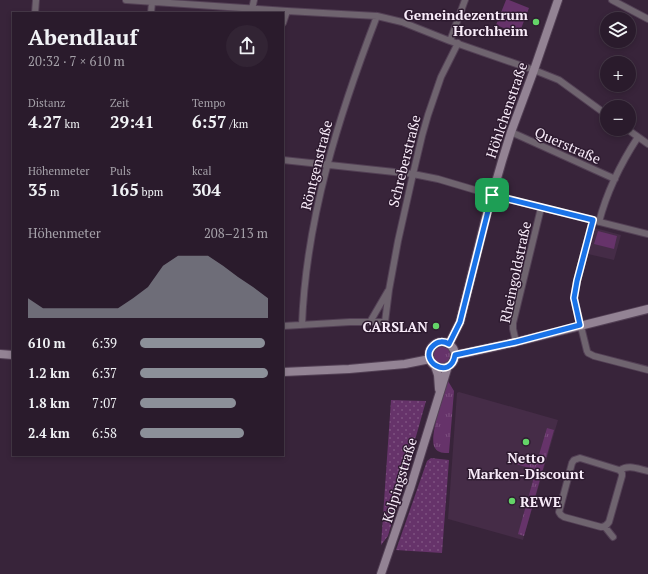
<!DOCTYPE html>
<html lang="de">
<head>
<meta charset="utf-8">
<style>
  body { margin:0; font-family:"PT Serif",serif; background:#322434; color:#f1f3f6; height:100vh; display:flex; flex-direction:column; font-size:15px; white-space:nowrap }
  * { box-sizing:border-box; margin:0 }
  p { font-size:13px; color:#a5a1a9 }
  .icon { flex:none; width:22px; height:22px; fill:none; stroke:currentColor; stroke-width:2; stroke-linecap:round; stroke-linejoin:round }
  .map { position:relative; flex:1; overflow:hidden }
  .panel { position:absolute; left:12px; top:12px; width:272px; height:444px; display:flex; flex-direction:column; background:#2a1b2c; border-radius:0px; box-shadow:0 2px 6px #0003,0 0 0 1px #463948 }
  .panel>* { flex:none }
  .fabs { position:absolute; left:600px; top:12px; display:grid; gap:8px }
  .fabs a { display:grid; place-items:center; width:36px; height:36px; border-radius:50%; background:#2a1b2c; box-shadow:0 2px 6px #0003,0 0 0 1px #463948; font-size:20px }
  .pin { position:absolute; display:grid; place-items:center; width:34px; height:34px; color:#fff; margin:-17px; border-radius:8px; box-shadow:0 2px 6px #0006 }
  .round { display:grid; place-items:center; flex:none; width:42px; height:42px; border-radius:21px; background:#322434 }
  .head { display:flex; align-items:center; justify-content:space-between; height:68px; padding:0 16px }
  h1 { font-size:22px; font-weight:700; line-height:30px }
  .stats { display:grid; grid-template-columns:repeat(3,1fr); gap:6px; height:68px; padding:4px 16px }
  .stats div { display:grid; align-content:center }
  .stats b { font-size:17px; font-weight:700 }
  .stats small { font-size:11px; font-weight:400 }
  .stats p { font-size:11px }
  .chart { height:112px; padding:8px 16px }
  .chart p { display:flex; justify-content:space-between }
  .chart svg { width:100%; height:72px; margin-top:4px; fill:#8c9099; opacity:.7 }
  ul { padding:0 16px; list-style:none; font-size:13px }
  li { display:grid; grid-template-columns:64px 48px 1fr; align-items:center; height:30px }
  li i { height:10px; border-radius:5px; background:#8c9099 }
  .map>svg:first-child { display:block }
</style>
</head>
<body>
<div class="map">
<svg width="648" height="574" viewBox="0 0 648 574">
  <defs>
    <pattern id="grass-tufts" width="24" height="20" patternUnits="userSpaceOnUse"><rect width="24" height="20" fill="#66336a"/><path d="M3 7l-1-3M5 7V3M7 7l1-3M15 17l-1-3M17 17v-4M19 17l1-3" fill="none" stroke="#7d5180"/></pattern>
    <pattern id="garden-dots" width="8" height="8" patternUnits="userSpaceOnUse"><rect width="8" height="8" fill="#66336a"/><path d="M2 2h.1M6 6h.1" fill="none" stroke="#7d5180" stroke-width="1.8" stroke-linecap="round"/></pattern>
  </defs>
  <rect width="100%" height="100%" fill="#38243a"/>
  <path fill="#452c47" d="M 595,228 L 621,235 L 614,260 L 588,254 Z
    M 459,392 L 558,420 L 523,540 L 448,519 L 457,393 Z"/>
  <path fill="url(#grass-tufts)" d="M432 354a10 10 0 1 1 20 0a10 10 0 1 1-20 0Z
    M 447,380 L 448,381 L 454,391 L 449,453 C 444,453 438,453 435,448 C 428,439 444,393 447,380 Z
    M 547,428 L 554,430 L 524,536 L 518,534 L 536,470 L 509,462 L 510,458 L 536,465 Z"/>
  <path fill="#66336a" d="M 506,0 L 509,0 L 529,8 L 519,34 L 496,25 Z
    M 598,231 L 617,236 L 614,249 L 594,244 Z"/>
  <path fill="url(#garden-dots)" d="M 391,400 L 426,401 L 388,536 L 381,545 Z
    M 431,458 L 449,460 L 442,553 L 396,550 L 427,461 Z"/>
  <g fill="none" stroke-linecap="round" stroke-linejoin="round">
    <defs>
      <path id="street" d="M 126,0 L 287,11 L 377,16 L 402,22 L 450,41 L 534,70 L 559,80 L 607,115
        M 612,0 L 648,19
        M 252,9 L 254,0
        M 35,13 L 36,0
        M 151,13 L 152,2
        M 283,23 L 287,11
        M 450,41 L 465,0
        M 627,129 L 648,144
        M 511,132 L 615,179
        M 283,160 L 413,174 L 438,179 L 492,195 L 648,234
        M 593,220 L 577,281 L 574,298 L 587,351 L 588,353 L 594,356 L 648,370
        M 599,222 C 607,191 621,163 638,137
        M 370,322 L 388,291
        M 302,325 C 306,218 339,115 377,16
        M 283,326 L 350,322 L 385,322 L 389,290 L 398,241 L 413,174 L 422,136 L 428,115 L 441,77 L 458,43
        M 516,342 L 513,329 L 513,323 L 541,208
        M 580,458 L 619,470 L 622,473 L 622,476 L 609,522 C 607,525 605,527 601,527 L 564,517 L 561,515 L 559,512 L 572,463 L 574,460 Z
        M 620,470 C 629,464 638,469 648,471
        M 605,527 L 613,537"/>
      <path id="secondary" d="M429 355a13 13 0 1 1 26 0a13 13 0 1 1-26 0Z
        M 449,344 L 460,322 L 487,213 L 502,161 L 511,132 L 534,70 L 558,0
        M 0,354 L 13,355
        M 455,355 L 466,353 L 516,342 L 648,309
        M 435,366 L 438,375 L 439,389
        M 283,372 L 349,369 L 405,364 L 430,359
        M 381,574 L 410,489 L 448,366"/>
    </defs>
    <use href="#street" stroke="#534055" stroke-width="8"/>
    <use href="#secondary" stroke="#534055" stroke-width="10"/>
    <use href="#street" stroke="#6f646f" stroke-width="6"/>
    <use href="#secondary" stroke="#938394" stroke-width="8"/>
  </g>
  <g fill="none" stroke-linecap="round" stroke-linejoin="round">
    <defs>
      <path id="route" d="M 492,195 L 593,220 L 577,281 L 574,298 L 580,325 L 516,342 L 455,355 C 451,382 416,360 434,345 C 438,341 444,341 449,344 L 460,322 Z"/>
    </defs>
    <use href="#route" stroke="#fff" stroke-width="8"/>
    <use href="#route" stroke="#1a73e8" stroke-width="5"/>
  </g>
  <g fill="#64d468" stroke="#2e1b30" stroke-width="1.5">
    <circle cx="536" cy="22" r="4"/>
    <circle cx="436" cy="326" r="4"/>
    <circle cx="526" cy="442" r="4"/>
    <circle cx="512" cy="501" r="4"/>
  </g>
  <g text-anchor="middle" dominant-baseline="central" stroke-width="3" stroke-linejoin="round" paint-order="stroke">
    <g font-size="14" font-weight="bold" fill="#f8ebf9" stroke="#2e1b30" text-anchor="end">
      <text x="528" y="14">Gemeindezentrum<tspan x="528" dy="16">Horchheim</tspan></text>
      <text x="428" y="326">CARSLAN</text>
      <text x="526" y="457" text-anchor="middle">Netto<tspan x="526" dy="16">Marken-Discount</tspan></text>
      <text x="520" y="501" text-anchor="start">REWE</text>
    </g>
    <g font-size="14" fill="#f8ebf9" stroke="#2e1b30">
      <text transform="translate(506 110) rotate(-71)">Höhlchenstraße</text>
      <text transform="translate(568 145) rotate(24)">Querstraße</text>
      <text transform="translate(404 161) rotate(-76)">Schreberstraße</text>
      <text transform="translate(316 165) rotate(-76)">Röntgenstraße</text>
      <text transform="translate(515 272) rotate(-78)">Rheingoldstraße</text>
      <text transform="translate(399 480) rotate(-73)">Kolpingstraße</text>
    </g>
  </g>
</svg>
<div class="fabs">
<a><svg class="icon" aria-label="layers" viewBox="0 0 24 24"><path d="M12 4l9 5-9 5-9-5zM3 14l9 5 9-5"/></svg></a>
<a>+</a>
<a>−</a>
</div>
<div class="pin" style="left:492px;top:195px;background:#1e9e55"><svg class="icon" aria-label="arrive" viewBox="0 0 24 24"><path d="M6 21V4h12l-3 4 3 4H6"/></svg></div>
<section class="panel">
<div class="head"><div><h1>Abendlauf</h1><p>20:32 · 7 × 610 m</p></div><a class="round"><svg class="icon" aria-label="share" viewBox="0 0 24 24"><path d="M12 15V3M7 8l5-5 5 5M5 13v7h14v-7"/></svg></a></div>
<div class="stats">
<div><p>Distanz</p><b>4.27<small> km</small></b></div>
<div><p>Zeit</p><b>29:41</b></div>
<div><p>Tempo</p><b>6:57<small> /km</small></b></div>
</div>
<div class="stats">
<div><p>Höhenmeter</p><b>35<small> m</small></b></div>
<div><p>Puls</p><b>165<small> bpm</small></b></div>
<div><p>kcal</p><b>304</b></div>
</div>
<div class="chart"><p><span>Höhenmeter</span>208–213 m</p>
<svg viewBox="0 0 160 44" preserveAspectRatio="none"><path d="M0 44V32L10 38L20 38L30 38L40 38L50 38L60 38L70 32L80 25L90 12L100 6L110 6L120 6L130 12L140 19L150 25L160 32V44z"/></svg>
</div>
<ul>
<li><b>610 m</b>6:39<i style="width:98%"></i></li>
<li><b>1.2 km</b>6:37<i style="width:100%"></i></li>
<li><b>1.8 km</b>7:07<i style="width:75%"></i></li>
<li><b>2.4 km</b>6:58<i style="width:81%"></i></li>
</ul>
</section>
</div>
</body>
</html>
